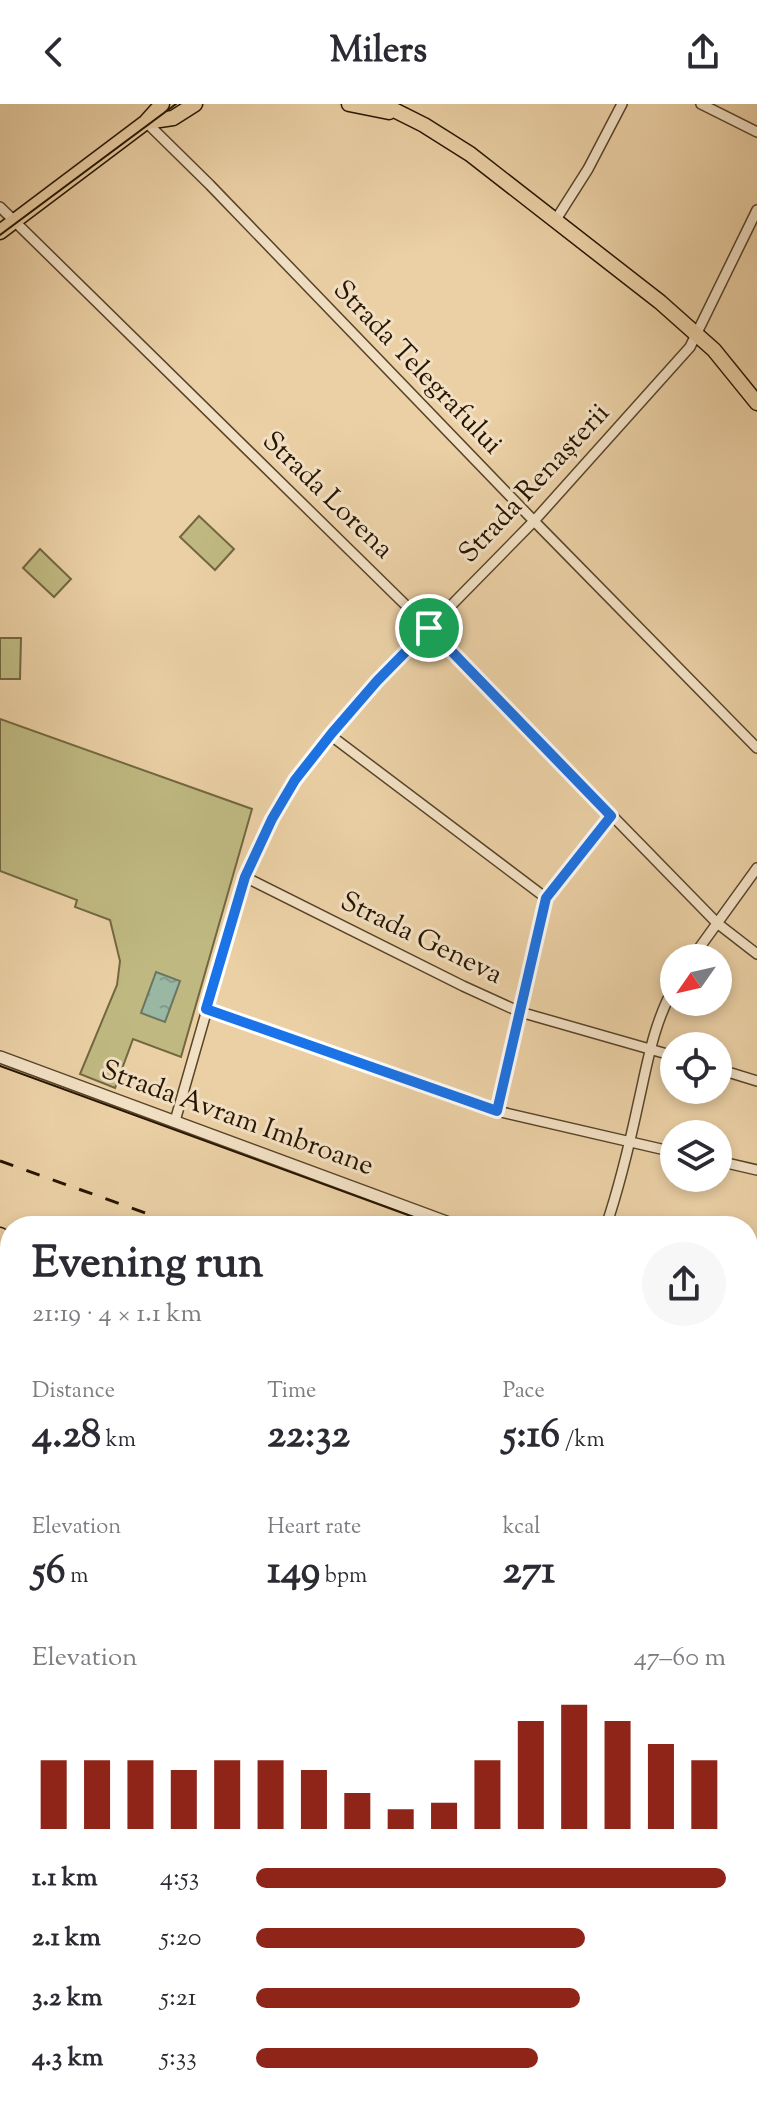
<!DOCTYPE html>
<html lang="en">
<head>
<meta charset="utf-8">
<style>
  body { margin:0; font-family:"Sorts Mill Goudy",serif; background:#f7f7f7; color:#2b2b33; height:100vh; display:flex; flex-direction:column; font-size:30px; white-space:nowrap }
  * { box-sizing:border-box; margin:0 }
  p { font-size:26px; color:#7c7c81 }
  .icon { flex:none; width:44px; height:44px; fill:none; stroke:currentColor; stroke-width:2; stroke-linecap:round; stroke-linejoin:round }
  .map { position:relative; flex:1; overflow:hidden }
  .drawer { position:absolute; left:0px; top:1112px; width:758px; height:888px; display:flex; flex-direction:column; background:#fff; border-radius:32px 32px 0 0; box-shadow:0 4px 12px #0003 }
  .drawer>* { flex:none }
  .needle { width:52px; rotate:236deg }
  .tools { position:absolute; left:660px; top:840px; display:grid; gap:16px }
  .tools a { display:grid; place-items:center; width:72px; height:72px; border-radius:50%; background:#fff; box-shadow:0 4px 12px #0003; font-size:40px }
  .pin { position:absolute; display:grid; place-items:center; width:68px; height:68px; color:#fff; margin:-34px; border:4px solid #fff; border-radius:50%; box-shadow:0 2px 8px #0007 }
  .round { display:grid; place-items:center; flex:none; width:84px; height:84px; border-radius:42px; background:#f7f7f7 }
  .summary { display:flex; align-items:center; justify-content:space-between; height:136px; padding:0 32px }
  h1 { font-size:44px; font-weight:700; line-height:60px }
  .metrics { display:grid; grid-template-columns:repeat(3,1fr); gap:12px; height:136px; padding:8px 32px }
  .metrics div { display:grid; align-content:center }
  .metrics b { font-size:40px; font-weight:700 }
  .metrics small { font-size:22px; font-weight:400 }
  .metrics p { font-size:22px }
  .chart { height:224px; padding:16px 32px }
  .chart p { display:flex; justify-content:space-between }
  .chart svg { width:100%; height:144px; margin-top:8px; stroke:#8f2418; stroke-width:6 }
  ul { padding:0 32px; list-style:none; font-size:26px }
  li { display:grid; grid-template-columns:128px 96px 1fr; align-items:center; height:60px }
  li i { height:20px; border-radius:10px; background:#8f2418 }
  header { display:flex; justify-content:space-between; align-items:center; height:104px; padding:0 32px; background:#fff; font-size:36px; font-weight:700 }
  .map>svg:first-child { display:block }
</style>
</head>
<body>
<header><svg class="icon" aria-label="back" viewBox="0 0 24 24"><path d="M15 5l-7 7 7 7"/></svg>Milers<svg class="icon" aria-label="share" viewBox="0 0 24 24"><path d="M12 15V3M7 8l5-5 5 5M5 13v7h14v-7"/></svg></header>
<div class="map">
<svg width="757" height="2000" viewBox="0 0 757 2000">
  <defs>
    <pattern id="cemetery-stones" width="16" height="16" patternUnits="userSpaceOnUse" patternTransform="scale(2)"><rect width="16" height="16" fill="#bfb981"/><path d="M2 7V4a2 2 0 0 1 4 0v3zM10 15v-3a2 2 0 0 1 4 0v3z" fill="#a49e6e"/></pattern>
    <pattern id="water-ripples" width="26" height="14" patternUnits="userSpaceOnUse" patternTransform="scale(2)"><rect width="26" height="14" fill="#99b7a3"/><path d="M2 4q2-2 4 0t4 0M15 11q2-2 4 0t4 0" fill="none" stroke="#849c8b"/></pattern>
  </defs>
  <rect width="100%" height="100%" fill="#ebd0a5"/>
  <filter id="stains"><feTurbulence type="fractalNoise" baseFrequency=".0025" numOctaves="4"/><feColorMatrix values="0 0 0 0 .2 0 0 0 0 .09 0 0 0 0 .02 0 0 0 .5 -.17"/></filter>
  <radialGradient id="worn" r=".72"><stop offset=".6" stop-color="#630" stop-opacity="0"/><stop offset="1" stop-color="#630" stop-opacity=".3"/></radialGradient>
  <path fill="url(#cemetery-stones)" stroke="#736740" stroke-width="2" d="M 748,1657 L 757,1665 L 757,1802 L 748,1803 Z"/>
  <path fill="#bfb981" stroke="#736740" stroke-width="2" d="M 199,412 L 234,445 L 215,466 L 180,433 Z
    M 40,445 L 71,475 L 54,493 L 23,464 Z
    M 0,534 L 21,534 L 20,575 L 0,575 Z
    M 0,615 L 252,705 L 181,953 L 133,935 L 115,984 L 80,970 L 117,881 L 120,857 L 110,816 L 75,803 L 77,796 L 0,767 Z"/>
  <path fill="url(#water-ripples)" stroke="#6b7662" stroke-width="2" d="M 156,868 L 180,877 L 165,918 L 141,909 Z"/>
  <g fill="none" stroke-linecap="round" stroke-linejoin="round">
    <defs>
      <path id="minor" d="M 701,0 L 757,28
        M 146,18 L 210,81 L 534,417 L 757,644
        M 0,103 L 429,524 L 717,819 L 757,850
        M 555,117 L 588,65 L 622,0
        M 330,631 L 546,794
        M 245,773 L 463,882 L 520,908 L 674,952
        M 692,854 L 757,764
        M 206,905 L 497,1007 L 674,1048
        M 718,965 L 757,977
        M 497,1007 L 546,794 L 611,712
        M 175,1017 L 245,773 L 272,715 L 295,676 L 332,629 L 377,577 L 534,417 L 690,243 L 757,106
        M 718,1057 L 757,1066
        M 606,1122 C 620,1081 630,1038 639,996 C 648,956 654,919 674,883
        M 0,1320 L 10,1324
        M 748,1465 L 757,1453
        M 0,1493 L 10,1490
        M 748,1585 L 757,1588
        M 0,1733 L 10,1732
        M 0,1756 L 10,1810
        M 753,1812 L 757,1830
        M 748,1952 L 757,1951
        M 42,1990 L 44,2000
        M 289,1990 L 291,2000
        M 338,1990 L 340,2000
        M 592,1990 L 594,2000
        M 63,2000 L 121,1990
        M 367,2000 L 419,1990"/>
      <path id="tertiary" d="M 0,953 L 457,1122
        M 748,1229 L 757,1233"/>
      <path id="secondary" d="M 203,1990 L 204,2000"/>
      <path id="primary" d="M 349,0 L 389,8
        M 382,0 L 424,21 L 470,50 L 660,198 L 714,246 L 757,299
        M 146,18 L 173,14 L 195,0
        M 0,128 L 146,18 L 162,0
        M 0,1131 L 10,1136
        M 0,1145 L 10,1149
        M 748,1392 L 757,1394"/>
    </defs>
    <use href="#minor" stroke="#584429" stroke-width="12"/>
    <use href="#tertiary" stroke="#584429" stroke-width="14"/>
    <use href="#secondary" stroke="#271500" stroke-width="15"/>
    <use href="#primary" stroke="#271500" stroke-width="17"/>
    <use href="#minor" stroke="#f2e0c4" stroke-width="9"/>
    <use href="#tertiary" stroke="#f2e0c4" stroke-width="11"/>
    <use href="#secondary" stroke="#f2e0c4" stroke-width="12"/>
    <use href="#primary" stroke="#ebd0a5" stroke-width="14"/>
    <path stroke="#271500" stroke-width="2" d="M 0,131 L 176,0
      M 0,962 L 438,1122
      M 748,1235 L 757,1238"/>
    <path stroke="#271500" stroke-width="3" stroke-dasharray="14 14" stroke-linecap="butt" d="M 0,1057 L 182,1122
      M 0,1154 L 10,1153
      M 748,1331 L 757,1334"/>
  </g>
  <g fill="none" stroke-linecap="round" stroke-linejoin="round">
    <defs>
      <path id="route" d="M 429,524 L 611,712 L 546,794 L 497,1007 L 206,905 L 245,773 L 272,715 L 295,676 L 332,629 L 377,577 Z"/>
    </defs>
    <use href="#route" stroke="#fff" stroke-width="16"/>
    <use href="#route" stroke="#1a73e8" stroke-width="10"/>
  </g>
  <g text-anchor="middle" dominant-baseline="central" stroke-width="6" stroke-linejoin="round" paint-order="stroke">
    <g font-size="28" fill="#271500" stroke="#f2e0c4">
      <text transform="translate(417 264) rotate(46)">Strada Telegrafului</text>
      <text transform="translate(535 380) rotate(-47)">Strada Renașterii</text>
      <text transform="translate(327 392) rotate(44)">Strada Lorena</text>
      <text transform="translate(421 835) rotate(26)">Strada Geneva</text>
      <text transform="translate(237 1015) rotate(20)">Strada Avram Imbroane</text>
    </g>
  </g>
  <rect width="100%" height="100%" filter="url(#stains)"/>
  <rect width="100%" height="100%" fill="url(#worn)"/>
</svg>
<div class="tools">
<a><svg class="needle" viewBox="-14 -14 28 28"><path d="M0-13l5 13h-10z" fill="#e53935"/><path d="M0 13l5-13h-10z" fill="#7c7c81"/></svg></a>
<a><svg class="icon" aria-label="locate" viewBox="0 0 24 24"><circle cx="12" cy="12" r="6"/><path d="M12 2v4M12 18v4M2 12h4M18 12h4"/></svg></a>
<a><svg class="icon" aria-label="layers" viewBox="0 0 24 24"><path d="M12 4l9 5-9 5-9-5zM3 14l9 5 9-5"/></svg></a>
</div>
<div class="pin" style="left:429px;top:524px;background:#1e9e55"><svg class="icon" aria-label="arrive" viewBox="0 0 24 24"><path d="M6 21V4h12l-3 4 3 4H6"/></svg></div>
<section class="drawer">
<div class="summary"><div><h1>Evening run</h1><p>21:19 · 4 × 1.1 km</p></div><a class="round"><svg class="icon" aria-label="share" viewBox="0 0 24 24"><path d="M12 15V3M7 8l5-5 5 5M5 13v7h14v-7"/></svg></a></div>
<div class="metrics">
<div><p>Distance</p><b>4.28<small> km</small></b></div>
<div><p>Time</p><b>22:32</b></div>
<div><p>Pace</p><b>5:16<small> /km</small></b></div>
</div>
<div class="metrics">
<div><p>Elevation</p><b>56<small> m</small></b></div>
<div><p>Heart rate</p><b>149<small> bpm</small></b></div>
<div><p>kcal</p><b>271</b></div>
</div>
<div class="chart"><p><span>Elevation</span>47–60 m</p>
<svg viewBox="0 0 160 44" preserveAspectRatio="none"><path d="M5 44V23M15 44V23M25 44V23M35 44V26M45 44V23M55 44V23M65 44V26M75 44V33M85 44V38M95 44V36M105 44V23M115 44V11M125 44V6M135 44V11M145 44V18M155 44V23"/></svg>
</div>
<ul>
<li><b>1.1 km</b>4:53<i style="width:100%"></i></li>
<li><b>2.1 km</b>5:20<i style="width:70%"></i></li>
<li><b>3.2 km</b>5:21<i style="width:69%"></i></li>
<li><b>4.3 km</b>5:33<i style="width:60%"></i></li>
</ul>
</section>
</div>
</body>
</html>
